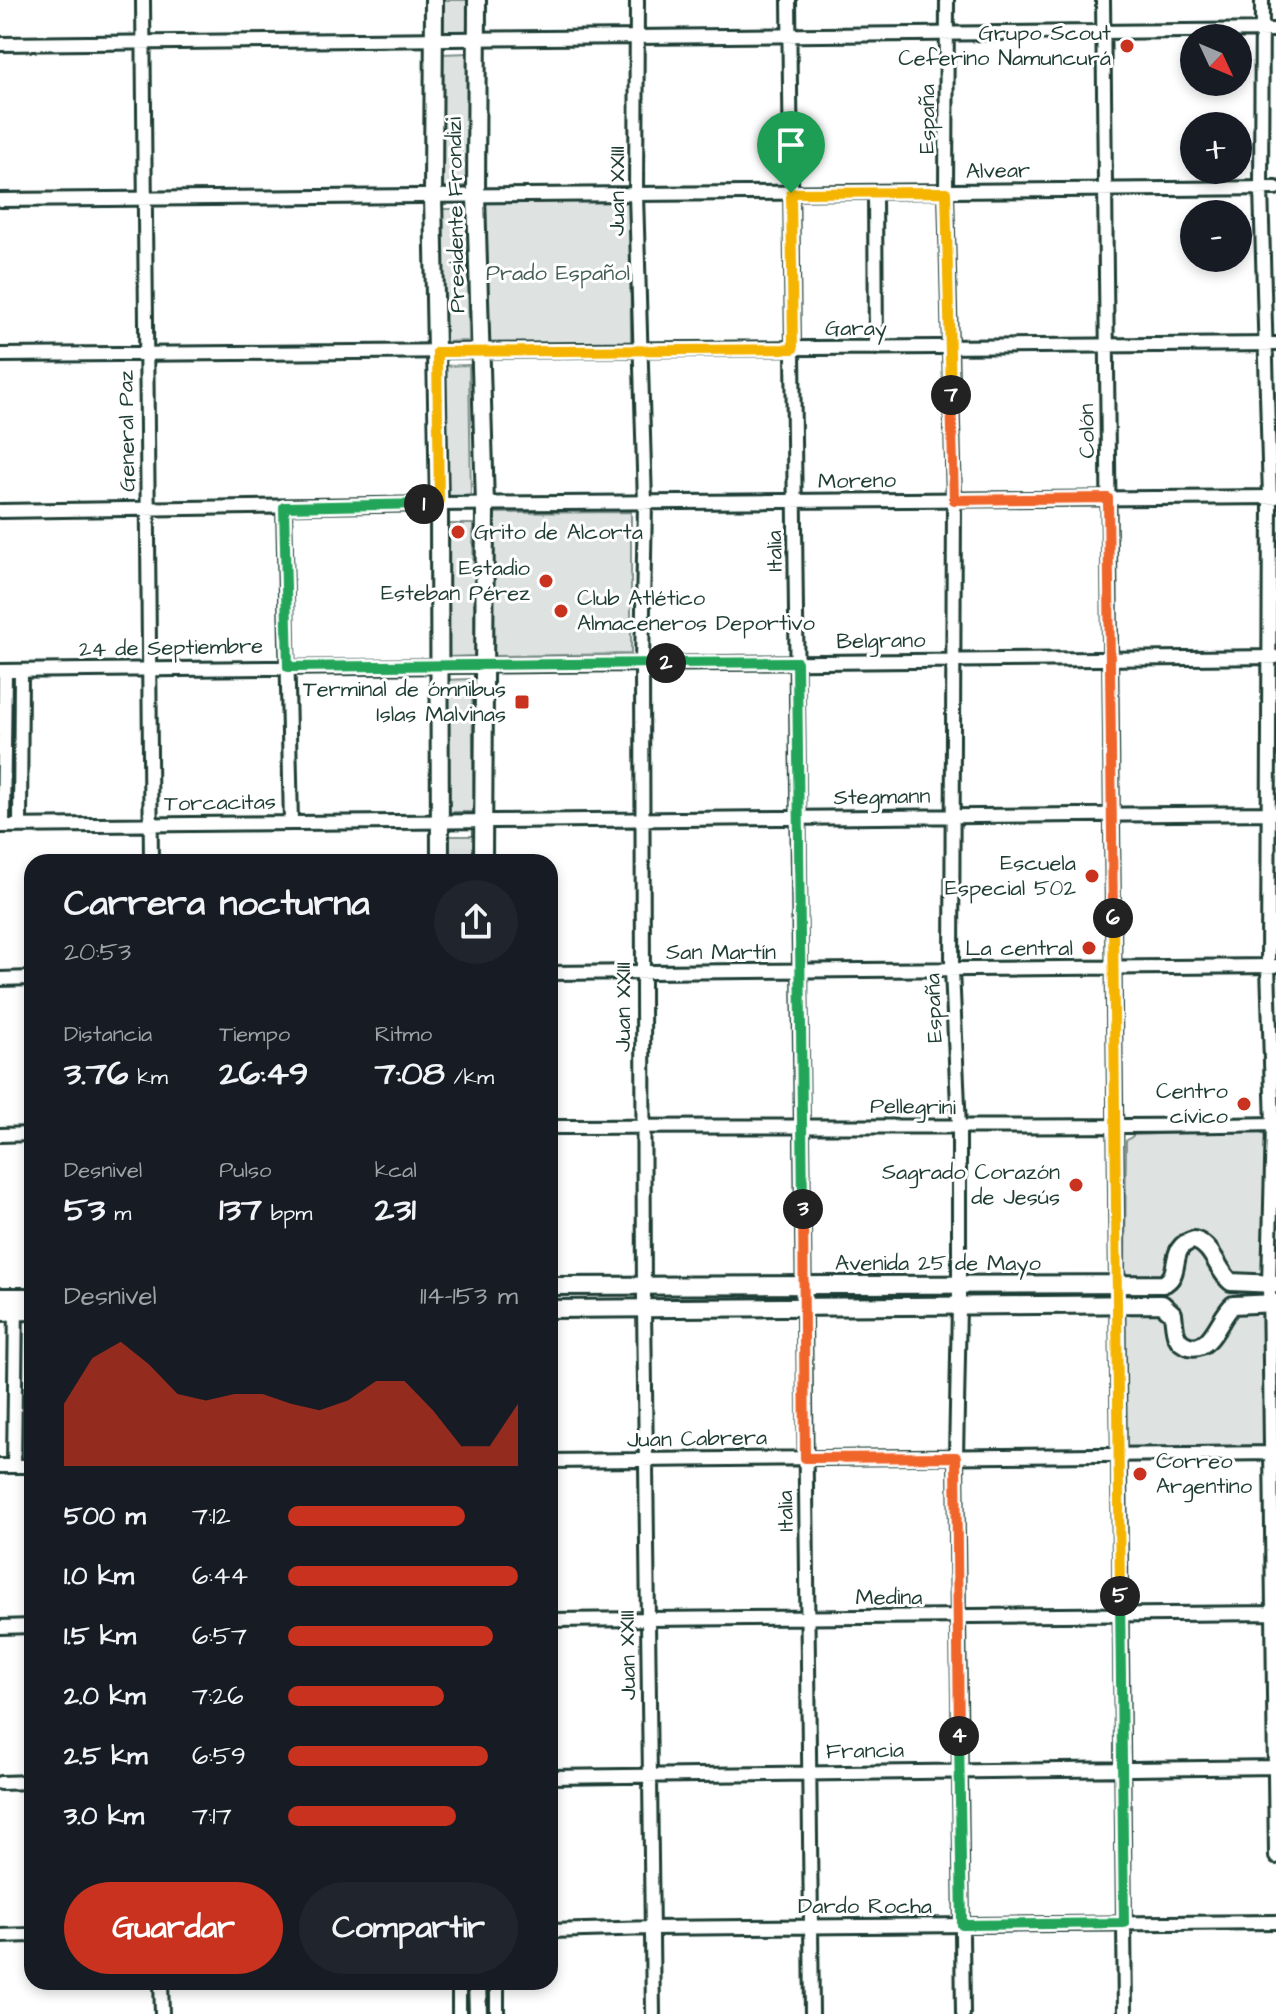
<!DOCTYPE html>
<html lang="es">
<head>
<meta charset="utf-8">
<style>
  body { margin:0; font-family:"Architects Daughter",sans-serif; background:#20242c; color:#f1f3f6; height:100vh; display:flex; flex-direction:column; font-size:30px; white-space:nowrap }
  * { box-sizing:border-box; margin:0 }
  p { font-size:26px; color:#9ea1a6 }
  .icon { flex:none; width:44px; height:44px; fill:none; stroke:currentColor; stroke-width:2; stroke-linecap:round; stroke-linejoin:round }
  .map { position:relative; flex:1; overflow:hidden }
  .sheet { position:absolute; left:24px; top:854px; width:534px; height:1136px; display:flex; flex-direction:column; background:#171b24; border-radius:24px; box-shadow:0 4px 12px #0003 }
  .sheet>* { flex:none }
  .needle { width:52px; rotate:134deg }
  .fabs { position:absolute; left:1180px; top:24px; display:grid; gap:16px }
  .fabs a { display:grid; place-items:center; width:72px; height:72px; border-radius:50%; background:#171b24; box-shadow:0 4px 12px #0003; font-size:40px }
  .pin { position:absolute; display:grid; place-items:center; width:68px; height:68px; color:#fff; margin:-82px -34px; border-radius:50% 50% 50% 0; rotate:-45deg; box-shadow:0 0 8px #0007 }
  .pin .icon { rotate:45deg }
  .km { position:absolute; width:40px; height:40px; margin:-20px; border-radius:50%; background:#222; color:#fff; font-size:22px; line-height:40px; text-align:center }
  .round { display:grid; place-items:center; flex:none; width:84px; height:84px; border-radius:42px; background:#20242c }
  .head { display:flex; align-items:center; justify-content:space-between; height:136px; padding:0 40px }
  h1 { font-size:36px; font-weight:700; line-height:60px }
  .figures { display:grid; grid-template-columns:repeat(3,1fr); gap:12px; height:136px; padding:8px 40px }
  .figures div { display:grid; align-content:center }
  .figures b { font-size:34px; font-weight:700 }
  .figures small { font-size:22px; font-weight:400 }
  .figures p { font-size:22px }
  .chart { height:224px; padding:16px 40px }
  .chart p { display:flex; justify-content:space-between }
  .chart svg { width:100%; height:144px; margin-top:8px; fill:#c8321e; opacity:.7 }
  .cta { display:flex; gap:16px; margin-top:auto; padding:16px 40px }
  .cta a { flex:1; height:92px; border-radius:48px; background:#c8321e; color:#fff; font-size:32px; font-weight:700; line-height:92px; text-align:center }
  .cta a+a { background:#20242c; color:#f1f3f6 }
  ul { padding:0 40px; list-style:none; font-size:26px }
  li { display:grid; grid-template-columns:128px 96px 1fr; align-items:center; height:60px }
  li i { height:20px; border-radius:10px; background:#c8321e }
  .map>svg:first-child { display:block }
</style>
</head>
<body>
<div class="map">
<svg width="1276" height="2014" viewBox="0 0 1276 2014">
  <rect width="100%" height="100%" fill="#fff"/>
  <filter id="ink" filterUnits="userSpaceOnUse"><feTurbulence type="fractalNoise" baseFrequency=".0125" numOctaves="2"/><feDisplacementMap in="SourceGraphic" scale="16" xChannelSelector="R" yChannelSelector="G"/><feConvolveMatrix kernelMatrix="1 2 1 2 8 2 1 2 1" color-interpolation-filters="sRGB"/></filter>
  <g filter="url(#ink)">
    <path fill="#dee3e2" stroke="#7e908b" stroke-width="2" d="M 441,0 L 470,0 L 470,31 L 442,31 Z
      M 469,53 L 471,186 L 442,187 L 440,54 Z
      M 630,201 L 631,342 L 487,344 L 485,203 Z
      M 439,209 L 467,209 L 469,341 L 441,342 Z
      M 469,365 L 471,498 L 443,498 L 441,366 Z
      M 631,512 L 631,654 L 492,656 L 491,513 Z
      M 444,524 L 473,524 L 475,656 L 447,657 Z
      M 472,679 L 474,812 L 446,812 L 444,680 Z
      M 445,836 L 474,836 L 474,862 L 446,862 Z
      M 1259,1130 L 1265,1136 L 1264,1271 L 1259,1277 L 1236,1280 L 1198,1238 L 1167,1277 L 1127,1277 L 1125,1274 L 1126,1141 L 1134,1135 Z
      M 1191,1244 L 1212,1264 L 1258,1292 L 1257,1298 L 1233,1302 L 1204,1340 L 1185,1340 L 1176,1314 L 1130,1299 L 1128,1296 L 1129,1292 L 1159,1289 L 1179,1255 Z
      M 943,1291 L 945,1294 L 943,1299 L 820,1300 L 818,1298 L 820,1293 Z
      M 787,1292 L 790,1295 L 787,1300 L 665,1301 L 663,1299 L 665,1294 Z
      M 1161,1310 L 1184,1350 L 1230,1311 L 1263,1310 L 1264,1450 L 1126,1448 L 1125,1313 Z"/>
    <g fill="none" stroke-linecap="round" stroke-linejoin="round">
      <defs>
        <path id="minor" d="M 143,0 L 151,862
          M 637,0 L 636,195 L 645,503 L 642,663 L 644,1308 L 653,2014
          M 789,0 L 812,2014
          M 947,0 L 946,192 L 954,500 L 952,970 L 959,1128 L 959,1306 L 956,1457 L 963,2014
          M 1103,0 L 1125,2014
          M 1262,0 L 1261,188 L 1270,497 L 1268,966 L 1273,1125 L 1269,1284 L 1276,1857
          M 0,44 L 1276,30
          M 875,193 L 876,348
          M 0,200 L 1276,188
          M 0,355 L 1276,344
          M 284,507 L 291,823
          M 0,511 L 439,504 L 1276,497
          M 0,671 L 1276,657
          M 0,826 L 1273,813
          M 3,826 L 5,671
          M 20,826 L 21,671
          M 550,973 L 1275,966
          M 0,979 L 32,978
          M 550,1127 C 792,1125 1034,1129 1276,1124
          M 0,1135 L 32,1134
          M 550,1461 L 1276,1453
          M 0,1466 L 32,1466
          M 14,1466 L 16,1304
          M 550,1620 L 1276,1613
          M 0,1627 L 32,1626
          M 550,1777 L 1276,1767
          M 0,1783 L 32,1782
          M 550,1931 L 652,1928 L 1276,1922
          M 0,1936 L 32,1935
          M 161,1982 L 162,2014
          M 459,1982 L 459,2014
          M 497,1982 L 497,2014"/>
        <path id="major" d="M 434,0 L 433,196 L 439,504 L 440,862
          M 477,0 L 476,196 L 485,505 L 483,862
          M 550,1286 L 1163,1284 C 1184,1275 1166,1246 1194,1240 C 1214,1246 1216,1269 1231,1282 L 1276,1284
          M 0,1297 L 32,1297
          M 550,1309 L 1162,1304 L 1173,1314 C 1175,1327 1173,1342 1189,1346 C 1212,1352 1219,1317 1233,1305 L 1276,1303
          M 0,1312 L 32,1311
          M 477,1982 L 478,2014"/>
      </defs>
      <use href="#minor" stroke="#1f3d34" stroke-width="18"/>
      <use href="#major" stroke="#1f3d34" stroke-width="22"/>
      <use href="#minor" stroke="#fff" stroke-width="12"/>
      <use href="#major" stroke="#fff" stroke-width="16"/>
    </g>
  </g>
  <g fill="none" stroke-linecap="round" stroke-linejoin="round" filter="url(#ink)">
    <defs>
      <path id="split-1" d="M 424,504 L 439,504 L 437,352 L 793,349 L 791,193"/>
      <path id="split-2" d="M 424,504 L 284,507 L 288,667 L 666,663"/>
      <path id="split-3" d="M 666,663 L 797,662 L 803,1209"/>
      <path id="split-4" d="M 803,1209 L 805,1458 L 956,1457 L 959,1736"/>
      <path id="split-5" d="M 959,1736 L 962,1925 L 1124,1923 L 1120,1596"/>
      <path id="split-6" d="M 1113,918 L 1120,1596"/>
      <path id="split-7" d="M 951,395 L 954,500 L 1108,498 L 1113,918"/>
      <path id="split-8" d="M 791,193 L 946,192 L 951,395"/>
    </defs>
    <use href="#split-1" stroke="#fff" stroke-width="16"/>
    <use href="#split-2" stroke="#fff" stroke-width="16"/>
    <use href="#split-3" stroke="#fff" stroke-width="16"/>
    <use href="#split-4" stroke="#fff" stroke-width="16"/>
    <use href="#split-5" stroke="#fff" stroke-width="16"/>
    <use href="#split-6" stroke="#fff" stroke-width="16"/>
    <use href="#split-7" stroke="#fff" stroke-width="16"/>
    <use href="#split-8" stroke="#fff" stroke-width="16"/>
    <use href="#split-1" stroke="#f5b400" stroke-width="10"/>
    <use href="#split-2" stroke="#22a559" stroke-width="10"/>
    <use href="#split-3" stroke="#22a559" stroke-width="10"/>
    <use href="#split-4" stroke="#f0652b" stroke-width="10"/>
    <use href="#split-5" stroke="#22a559" stroke-width="10"/>
    <use href="#split-6" stroke="#f5b400" stroke-width="10"/>
    <use href="#split-7" stroke="#f0652b" stroke-width="10"/>
    <use href="#split-8" stroke="#f5b400" stroke-width="10"/>
  </g>
  <g fill="#c8321e" stroke="#fff" stroke-width="3">
    <circle cx="1127" cy="46" r="8"/>
    <circle cx="458" cy="532" r="8"/>
    <circle cx="546" cy="581" r="8"/>
    <circle cx="561" cy="611" r="8"/>
    <rect x="514" y="694" width="16" height="16" rx="4"/>
    <circle cx="1092" cy="876" r="8"/>
    <circle cx="1089" cy="948" r="8"/>
    <circle cx="1244" cy="1104" r="8"/>
    <circle cx="1076" cy="1185" r="8"/>
    <circle cx="1140" cy="1474" r="8"/>
  </g>
  <g text-anchor="middle" dominant-baseline="central" stroke-width="6" stroke-linejoin="round" paint-order="stroke">
    <g font-size="22" fill="#1f3d34" stroke="#fff" text-anchor="end">
      <text x="1111" y="33">Grupo Scout<tspan x="1111" dy="25">Ceferino Namuncurá</tspan></text>
      <text x="474" y="532" text-anchor="start">Grito de Alcorta</text>
      <text x="530" y="568">Estadio<tspan x="530" dy="25">Esteban Pérez</tspan></text>
      <text x="577" y="598" text-anchor="start">Club Atlético<tspan x="577" dy="25">Almaceneros Deportivo</tspan></text>
      <text x="506" y="689">Terminal de ómnibus<tspan x="506" dy="25">Islas Malvinas</tspan></text>
      <text x="1076" y="863">Escuela<tspan x="1076" dy="25">Especial 502</tspan></text>
      <text x="1073" y="948">La central</text>
      <text x="1228" y="1091">Centro<tspan x="1228" dy="25">cívico</tspan></text>
      <text x="1060" y="1172">Sagrado Corazón<tspan x="1060" dy="25">de Jesús</tspan></text>
      <text x="1156" y="1461" text-anchor="start">Correo<tspan x="1156" dy="25">Argentino</tspan></text>
    </g>
    <g font-size="22" fill="#1f3d34" stroke="#fff">
      <text transform="translate(927 119) rotate(-90)">España</text>
      <text transform="translate(998 171) rotate(-1)">Alvear</text>
      <text transform="translate(617 191) rotate(-90)">Juan XXIII</text>
      <text transform="translate(456 215) rotate(-91)">Presidente Frondizi</text>
      <text x="856" y="328">Garay</text>
      <text transform="translate(127 431) rotate(-91)">General Paz</text>
      <text transform="translate(1087 431) rotate(-91)">Colón</text>
      <text transform="translate(857 481) rotate(-1)">Moreno</text>
      <text transform="translate(775 551) rotate(-91)">Italia</text>
      <text transform="translate(881 641) rotate(-1)">Belgrano</text>
      <text transform="translate(171 648) rotate(-1)">24 de Septiembre</text>
      <text transform="translate(882 797) rotate(-1)">Stegmann</text>
      <text transform="translate(220 803) rotate(-1)">Torcacitas</text>
      <text x="721" y="952">San Martín</text>
      <text transform="translate(623 1007) rotate(-90)">Juan XXIII</text>
      <text transform="translate(934 1008) rotate(-92)">España</text>
      <text transform="translate(913 1107) rotate(1)">Pellegrini</text>
      <text x="938" y="1263">Avenida 25 de Mayo</text>
      <text transform="translate(697 1439) rotate(-1)">Juan Cabrera</text>
      <text transform="translate(786 1511) rotate(-91)">Italia</text>
      <text x="889" y="1597">Medina</text>
      <text transform="translate(628 1655) rotate(-91)">Juan XXIII</text>
      <text transform="translate(865 1751) rotate(-1)">Francia</text>
      <text x="865" y="1906">Dardo Rocha</text>
    </g>
    <g font-size="22" fill="#455e57" stroke="#fff">
      <text x="558" y="273">Prado Español</text>
    </g>
  </g>
</svg>
<div class="fabs">
<a><svg class="needle" viewBox="-14 -14 28 28"><path d="M0-13l5 13h-10z" fill="#e53935"/><path d="M0 13l5-13h-10z" fill="#9ea1a6"/></svg></a>
<a>+</a>
<a>−</a>
</div>
<div class="pin" style="left:791px;top:193px;background:#1e9e55"><svg class="icon" aria-label="arrive" viewBox="0 0 24 24"><path d="M6 21V4h12l-3 4 3 4H6"/></svg></div>
<b class="km" style="left:424px;top:504px">1</b>
<b class="km" style="left:666px;top:663px">2</b>
<b class="km" style="left:803px;top:1209px">3</b>
<b class="km" style="left:959px;top:1736px">4</b>
<b class="km" style="left:1120px;top:1596px">5</b>
<b class="km" style="left:1113px;top:918px">6</b>
<b class="km" style="left:951px;top:395px">7</b>
<section class="sheet">
<div class="head"><div><h1>Carrera nocturna</h1><p>20:53</p></div><a class="round"><svg class="icon" aria-label="share" viewBox="0 0 24 24"><path d="M12 15V3M7 8l5-5 5 5M5 13v7h14v-7"/></svg></a></div>
<div class="figures">
<div><p>Distancia</p><b>3.76<small> km</small></b></div>
<div><p>Tiempo</p><b>26:49</b></div>
<div><p>Ritmo</p><b>7:08<small> /km</small></b></div>
</div>
<div class="figures">
<div><p>Desnivel</p><b>53<small> m</small></b></div>
<div><p>Pulso</p><b>137<small> bpm</small></b></div>
<div><p>kcal</p><b>231</b></div>
</div>
<div class="chart"><p><span>Desnivel</span>114–153 m</p>
<svg viewBox="0 0 160 44" preserveAspectRatio="none"><path d="M0 44V25L10 11L20 6L30 13L40 22L50 24L60 22L70 22L80 25L90 27L100 24L110 18L120 18L130 27L140 38L150 38L160 25V44z"/></svg>
</div>
<ul>
<li><b>500 m</b>7:12<i style="width:77%"></i></li>
<li><b>1.0 km</b>6:44<i style="width:100%"></i></li>
<li><b>1.5 km</b>6:57<i style="width:89%"></i></li>
<li><b>2.0 km</b>7:26<i style="width:68%"></i></li>
<li><b>2.5 km</b>6:59<i style="width:87%"></i></li>
<li><b>3.0 km</b>7:17<i style="width:73%"></i></li>
</ul>
<div class="cta"><a>Guardar</a><a>Compartir</a></div>
</section>
</div>
</body>
</html>
